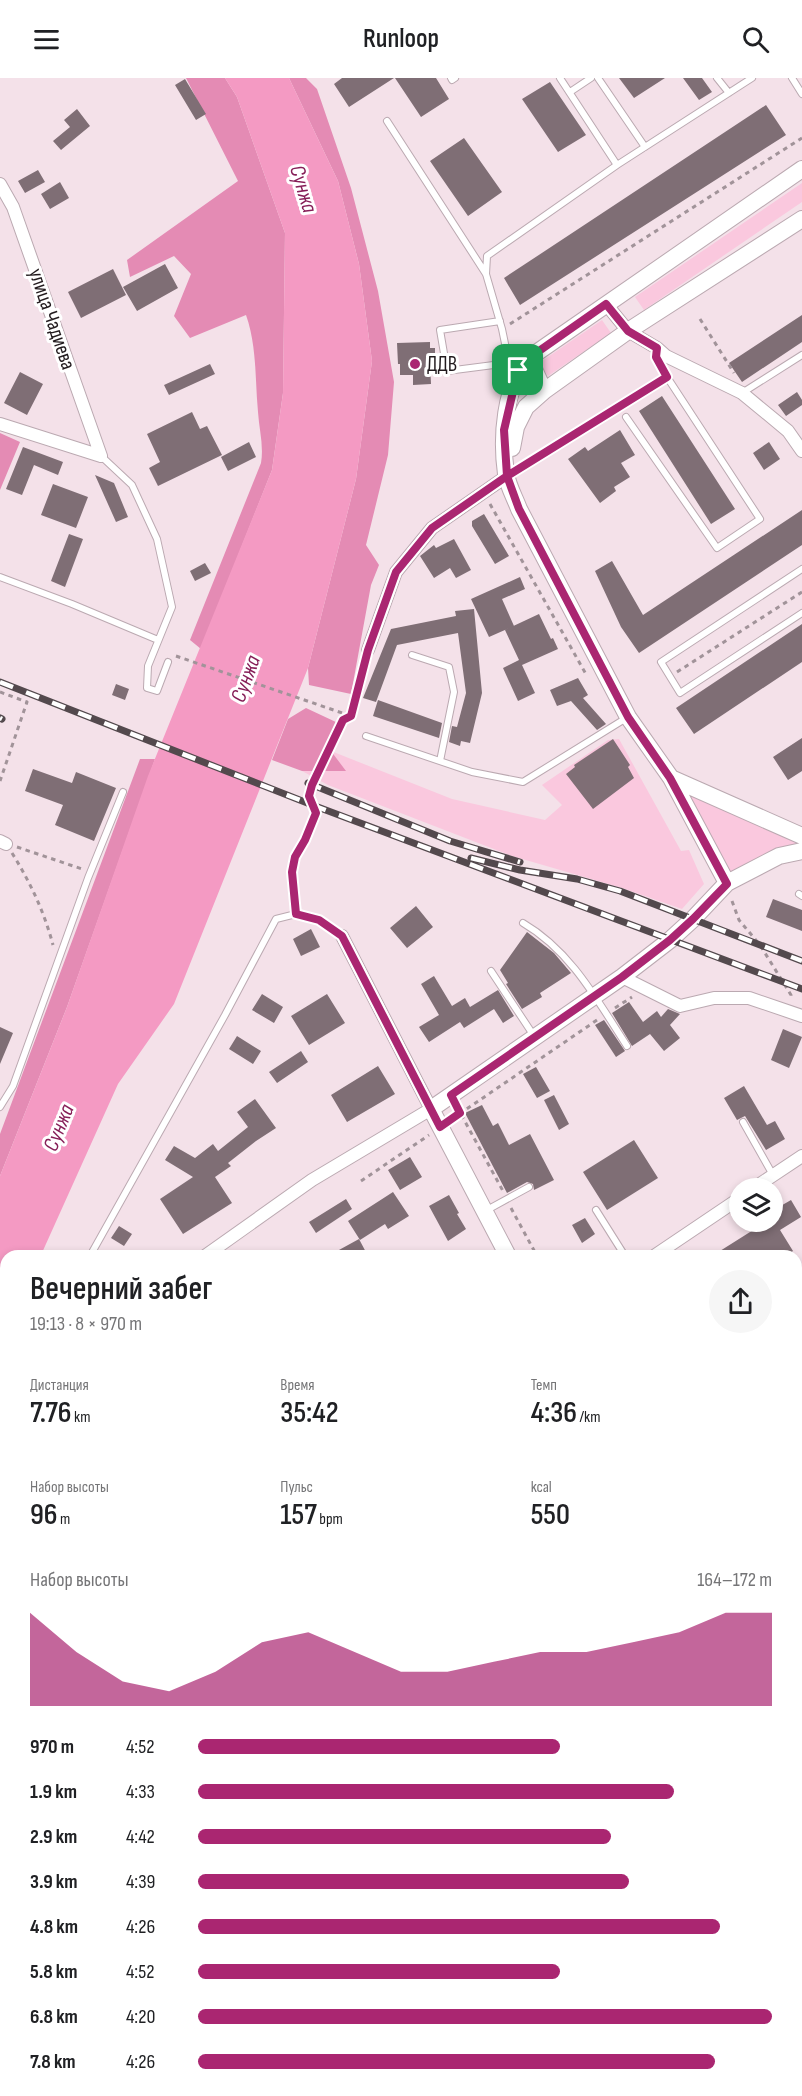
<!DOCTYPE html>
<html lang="ru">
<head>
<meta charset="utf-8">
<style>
  body { margin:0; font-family:"Sofia Sans Condensed",sans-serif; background:#f6f6f6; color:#202124; height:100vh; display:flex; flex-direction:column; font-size:22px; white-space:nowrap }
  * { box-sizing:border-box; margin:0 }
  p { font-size:20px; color:#757577 }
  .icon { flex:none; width:33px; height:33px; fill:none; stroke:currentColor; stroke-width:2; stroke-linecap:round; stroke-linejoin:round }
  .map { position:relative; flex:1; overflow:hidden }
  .details { position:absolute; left:0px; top:1172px; width:802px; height:848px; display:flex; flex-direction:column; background:#fff; border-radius:18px 18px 0 0; box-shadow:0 3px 9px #0003 }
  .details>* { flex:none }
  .fabs { position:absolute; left:729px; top:1100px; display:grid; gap:12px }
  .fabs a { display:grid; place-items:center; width:54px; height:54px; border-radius:50%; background:#fff; box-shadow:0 3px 9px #0003; font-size:30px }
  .pin { position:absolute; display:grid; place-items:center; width:51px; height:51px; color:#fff; margin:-26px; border-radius:12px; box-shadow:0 3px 9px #0006 }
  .round { display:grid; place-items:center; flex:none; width:63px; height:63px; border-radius:32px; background:#f6f6f6 }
  .head { display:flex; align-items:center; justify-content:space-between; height:102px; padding:0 30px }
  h1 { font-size:33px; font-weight:600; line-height:45px }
  .stats { display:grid; grid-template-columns:repeat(3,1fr); gap:9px; height:102px; padding:6px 30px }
  .stats div { display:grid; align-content:center }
  .stats b { font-size:30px; font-weight:600 }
  .stats small { font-size:16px; font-weight:400 }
  .stats p { font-size:16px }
  .chart { height:168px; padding:12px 30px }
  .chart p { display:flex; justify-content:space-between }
  .chart svg { width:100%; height:108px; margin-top:6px; fill:#aa2671; opacity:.7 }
  ul { padding:0 30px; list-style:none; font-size:20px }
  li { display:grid; grid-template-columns:96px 72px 1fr; align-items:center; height:45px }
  li i { height:15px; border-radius:8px; background:#aa2671 }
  header { display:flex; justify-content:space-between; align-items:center; height:78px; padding:0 30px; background:#fff; font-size:27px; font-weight:600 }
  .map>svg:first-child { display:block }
</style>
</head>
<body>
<header><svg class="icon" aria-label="menu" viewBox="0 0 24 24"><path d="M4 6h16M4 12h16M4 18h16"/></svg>Runloop<svg class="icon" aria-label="search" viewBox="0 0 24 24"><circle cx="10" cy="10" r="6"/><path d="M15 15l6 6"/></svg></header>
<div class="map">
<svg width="802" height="2018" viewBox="0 0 802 2018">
  <rect width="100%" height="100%" fill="#f4e1e9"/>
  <path fill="#fac8de" d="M 802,105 L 802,124 L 644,232 L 635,219 Z
    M 602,242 L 611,255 L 548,298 L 539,285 Z
    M 619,661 L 681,773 L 689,772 L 704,806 L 682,831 L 622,810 L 512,778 L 328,707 L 302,693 L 345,693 L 331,673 L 452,721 L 545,742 L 562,727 L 542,707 L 608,662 Z
    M 671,700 L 802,758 L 802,773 L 727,805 Z"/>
  <path fill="#e48bb4" d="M 186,0 L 225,0 L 237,19 L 285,155 L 283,315 L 272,392 L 201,571 L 190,562 L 261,385 C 264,368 259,351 258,334 C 255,302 257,268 246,237 L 190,260 L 174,238 L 191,196 L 174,178 L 130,199 L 127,182 L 238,103 Z
    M 289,0 L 306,0 L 317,11 L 351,110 L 378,213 L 394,304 L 388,377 L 366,467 L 379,487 L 371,507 L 351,616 L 309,607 L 308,590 L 356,401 L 372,283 L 359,186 L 338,103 Z
    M 0,355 L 20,364 L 0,412 Z
    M 306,630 L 338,645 L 331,673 L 346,693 L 302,693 L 272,682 L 288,641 Z
    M 140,681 L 155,681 L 67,929 L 0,1098 L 0,1056 Z"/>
  <path fill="#f49ac3" d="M 225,0 L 289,0 L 338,103 L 359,186 L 372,283 L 356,401 L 308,590 L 174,926 L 118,1006 L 41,1177 L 6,1178 L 6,1288 L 0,1306 L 0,1098 L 67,929 L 148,698 L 272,392 L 283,315 L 285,155 L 237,19 Z"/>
  <path fill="#7f6e75" d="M 342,0 L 394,0 L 349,29 L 334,6 Z
    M 395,0 L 436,0 L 449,21 L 421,39 Z
    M 619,0 L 665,0 L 634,20 Z
    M 683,0 L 702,0 L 712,14 L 699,22 Z
    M 185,1 L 206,36 L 196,42 L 175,7 Z
    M 550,4 L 586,57 L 558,74 L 522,21 Z
    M 766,27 L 786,57 L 520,227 L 504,200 Z
    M 77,31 L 90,48 L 61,72 L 53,63 L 70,49 L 64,42 Z
    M 464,60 L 502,114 L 468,138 L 430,83 Z
    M 38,92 L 45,104 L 25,115 L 18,103 Z
    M 60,104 L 69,120 L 50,131 L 41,116 Z
    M 165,186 L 178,210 L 137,233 L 123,209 Z
    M 113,191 L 126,217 L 81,240 L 68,214 Z
    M 802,237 L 802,264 L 742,304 L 729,285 Z
    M 430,264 L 430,270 L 435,270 L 435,283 L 430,283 L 431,306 L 413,307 L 413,297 L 400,297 L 400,286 L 398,286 L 397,265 Z
    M 210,286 L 215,296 L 169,317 L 164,307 Z
    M 20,294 L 43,306 L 27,337 L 4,325 Z
    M 797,314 L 802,322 L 802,327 L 786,338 L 778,327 Z
    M 662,318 L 735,431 L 711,446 L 639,333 Z
    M 192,334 L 200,351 L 207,348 L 222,377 L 158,408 L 149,390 L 160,384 L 147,356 Z
    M 620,352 L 635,377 L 621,385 L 630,399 L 614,409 L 616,413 L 600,425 L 568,381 L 585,369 L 588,373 Z
    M 249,364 L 256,379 L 228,393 L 221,379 Z
    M 769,364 L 780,381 L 764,392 L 753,375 Z
    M 23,369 L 63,384 L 58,397 L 34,387 L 22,417 L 6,411 Z
    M 95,397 L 114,405 L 128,439 L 116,444 Z
    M 53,406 L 88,419 L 76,450 L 41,437 Z
    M 802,432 L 802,467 L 639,575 L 621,549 L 595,493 L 612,483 L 643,537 Z
    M 484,436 L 509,478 L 495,486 L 472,448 L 472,443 Z
    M 69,456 L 83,461 L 65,509 L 51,503 Z
    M 454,461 L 471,492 L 456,500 L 450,490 L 434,500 L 420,478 L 434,467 L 436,470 Z
    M 205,485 L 211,495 L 195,503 L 190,493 Z
    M 520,499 L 525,511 L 502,521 L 514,548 L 489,559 L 471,521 Z
    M 474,531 L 482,615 L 470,665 L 461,663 L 460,668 L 449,664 L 452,648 L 457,649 L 466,615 L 458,555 L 397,567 L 376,624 L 363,620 L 391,551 L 456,538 L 455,533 Z
    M 539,536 L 551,561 L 553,560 L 558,571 L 522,587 L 535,615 L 518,623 L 503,590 L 519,582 L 505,552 Z
    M 802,546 L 802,584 L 694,656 L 676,630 Z
    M 578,600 L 588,617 L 583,620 L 606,646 L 597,652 L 571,623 L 557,628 L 550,612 Z
    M 116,606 L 129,611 L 125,622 L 112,617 Z
    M 378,622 L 442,645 L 439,660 L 373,638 Z
    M 802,660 L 802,693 L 788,702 L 773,679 Z
    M 613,661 L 630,687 L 628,689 L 634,700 L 593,731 L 566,696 L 575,689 L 574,687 Z
    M 33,691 L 72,705 L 76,694 L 116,710 L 94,763 L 55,747 L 63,727 L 25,713 Z
    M 773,821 L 802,832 L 802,853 L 766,839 Z
    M 416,828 L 433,849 L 407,870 L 390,850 Z
    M 311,851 L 320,869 L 301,878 L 293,861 Z
    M 527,854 L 554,875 L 571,895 L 540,915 L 542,919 L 522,931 L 506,906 L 508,905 L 500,892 Z
    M 434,898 L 452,928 L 465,920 L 470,929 L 498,912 L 514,938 L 503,945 L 494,931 L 464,950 L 460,944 L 429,964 L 419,949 L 439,937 L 421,906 Z
    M 262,916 L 283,929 L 274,945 L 252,932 Z
    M 327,916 L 345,945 L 309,967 L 291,938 Z
    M 629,924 L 643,944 L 657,933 L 661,939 L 668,931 L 680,936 L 670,947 L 680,960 L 664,973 L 650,956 L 632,968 L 612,935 Z
    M 604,942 L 625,973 L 616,979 L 595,947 Z
    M 0,949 L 13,955 L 0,986 Z
    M 783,951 L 802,959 L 789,990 L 771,982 Z
    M 237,958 L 261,973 L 253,986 L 229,971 Z
    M 301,973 L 308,984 L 277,1005 L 269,994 Z
    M 378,988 L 395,1016 L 347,1044 L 331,1017 Z
    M 536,989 L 550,1013 L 537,1020 L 523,996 Z
    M 744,1008 L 767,1047 L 775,1043 L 785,1061 L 766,1072 L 745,1038 L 737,1042 L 724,1020 Z
    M 554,1017 L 569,1046 L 559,1052 L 544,1022 Z
    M 255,1021 L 276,1050 L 256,1063 L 228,1085 L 231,1088 L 215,1099 L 232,1125 L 183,1156 L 160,1121 L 193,1099 L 165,1082 L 174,1068 L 195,1080 L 213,1066 L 218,1073 L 248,1049 L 237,1034 Z
    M 482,1027 L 493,1048 L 498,1045 L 509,1067 L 530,1056 L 554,1102 L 534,1112 L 533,1106 L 527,1104 L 507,1115 L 465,1035 Z
    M 634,1062 L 658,1100 L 607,1132 L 583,1094 Z
    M 410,1079 L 422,1099 L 400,1112 L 388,1092 Z
    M 393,1114 L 409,1138 L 388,1151 L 385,1146 L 360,1162 L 348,1143 Z
    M 449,1117 L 459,1135 L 457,1136 L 466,1151 L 448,1163 L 429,1128 Z
    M 346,1121 L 352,1131 L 316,1155 L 309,1144 Z
    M 791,1122 L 801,1139 L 780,1152 L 793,1173 L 785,1178 L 712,1178 L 758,1149 L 755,1143 L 772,1143 L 772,1133 Z
    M 585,1140 L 595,1156 L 582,1165 L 572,1147 Z
    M 119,1148 L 132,1156 L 124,1168 L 111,1160 Z
    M 359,1161 L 368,1178 L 328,1178 Z"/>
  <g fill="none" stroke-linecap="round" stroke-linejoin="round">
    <defs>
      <path id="lane" d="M 451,0 L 452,2 L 455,0
        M 560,0 L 617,87
        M 598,0 L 645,69
        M 717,0 L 729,15
        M 792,0 L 802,16
        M 570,14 L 591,0
        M 387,43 L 486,196 L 502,251 L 509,285 L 518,292
        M 486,196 L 487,178 L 617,87 L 752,0
        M 500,243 L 440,252 L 447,293 L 509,285
        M 742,315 L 802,277
        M 626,339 L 717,470 L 760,441 L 667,299 L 656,279 L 657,271
        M 101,378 L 132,407 L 157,461 L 172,529 L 148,588 L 147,610 L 157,613 L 168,584
        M 802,491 L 661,584 L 680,615 L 802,535
        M 0,499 L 72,526 L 158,562
        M 412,577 L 449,589 L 454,614 L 440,683
        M 366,658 L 472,694 L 523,704 L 628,639
        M 799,816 L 802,818
        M 523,845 C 571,873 597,922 627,968
        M 491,893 L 534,958
        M 0,1029 L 13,1008 L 88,800 L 123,714
        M 743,1044 L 773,1097
        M 487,1132 L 529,1109
        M 596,1132 L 625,1178
        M 90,1178 L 225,937 L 276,841 L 296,836 L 319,842 L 342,858"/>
      <path id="street" d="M 0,106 L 13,129 L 101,378
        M 606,226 L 628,253 L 657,270 L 666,278 L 742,315 L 788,353 L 802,373
        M 0,346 L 101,378
        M 368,572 L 396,494 L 432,450 L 507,398
        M 0,763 L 6,766
        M 622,899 L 680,928 L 714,920 L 749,920 L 802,938
        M 754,1110 L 802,1078
        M 205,1178 L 312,1102 L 431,1031 L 342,858
        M 654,1178 L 740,1120
        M 0,1696 L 6,1688
        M 302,2013 L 306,2018
        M 729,2013 L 733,2018"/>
      <path id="secondary" d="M 529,280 L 544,313
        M 512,370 L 516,349 L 526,329 L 544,313 L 628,253 L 802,141
        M 671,700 L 802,758
        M 727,805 L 671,700 L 628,639 L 519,431 C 515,420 508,408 506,396 C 501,360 504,308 529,280 L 802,91
        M 508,1178 L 431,1031 L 622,899 L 670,862 L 693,841 L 727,805 L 779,778 L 802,773
        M 796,1725 L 802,1734
        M 425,2018 L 431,2013"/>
    </defs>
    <use href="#lane" stroke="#bba9b1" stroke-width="8"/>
    <use href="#street" stroke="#bba9b1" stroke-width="14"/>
    <use href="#secondary" stroke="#bba9b1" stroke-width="18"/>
    <path stroke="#a19399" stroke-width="3" stroke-dasharray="4.5 4.5" stroke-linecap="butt" d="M 700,241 L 734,295
      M 510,246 L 802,60
      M 520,389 L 660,303
      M 490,426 L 587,598
      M 176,578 L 351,638
      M 677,594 L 802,514
      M 0,614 L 27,624 L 0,703
      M 17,769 L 82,791
      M 12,775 C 30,804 44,833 53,867
      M 732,823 L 739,842 L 760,867 L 791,917 L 791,921
      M 295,828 L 292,794 L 295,779 L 305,762 L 316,735 L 309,718 L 312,707 L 343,642 L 351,638 L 365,583
      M 615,930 L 632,919
      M 457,1029 L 503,1113
      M 452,1041 L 600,940
      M 361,1103 L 429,1057
      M 511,1130 L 537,1178
      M 796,1672 L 802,1681
      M 796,1773 L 802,1768"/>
    <use href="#lane" stroke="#fff" stroke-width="6"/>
    <use href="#street" stroke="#fff" stroke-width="12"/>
    <use href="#secondary" stroke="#fff" stroke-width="16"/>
    <defs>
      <path id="rail" d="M 0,604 L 315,728 L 802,911
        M 0,640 L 2,641
        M 308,705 L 450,763 L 520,784
        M 471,780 L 520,792 L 577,801 L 620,813 L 802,883"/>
    </defs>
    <use href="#rail" stroke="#53494d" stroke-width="7"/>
    <use href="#rail" stroke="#fff" stroke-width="4.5" stroke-dasharray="14" stroke-linecap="butt"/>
  </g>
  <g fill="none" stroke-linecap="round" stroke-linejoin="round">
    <defs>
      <path id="route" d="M 518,292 L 504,352 L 507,398 L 432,450 L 396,494 L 368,572 L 351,638 L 343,642 L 312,707 L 309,718 L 316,735 L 305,762 L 295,779 L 292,794 L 296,836 L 319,842 L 342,858 L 440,1049 L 460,1035 L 451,1017 L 622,899 L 670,862 L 693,841 L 727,806 L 670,700 L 628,639 L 519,431 L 507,398 L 667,299 L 656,279 L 657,270 L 628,253 L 606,226 L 529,280 L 518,292"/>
    </defs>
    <use href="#route" stroke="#fff" stroke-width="12"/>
    <use href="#route" stroke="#aa2671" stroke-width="8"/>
  </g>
  <circle fill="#aa2671" stroke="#fff" stroke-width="2" cx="415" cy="286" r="6"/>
  <g text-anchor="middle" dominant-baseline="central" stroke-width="6" stroke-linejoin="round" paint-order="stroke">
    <g font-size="21" fill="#221b1e" stroke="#fff">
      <text transform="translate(52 241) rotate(71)">улица Чадиева</text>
    </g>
    <g font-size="21" fill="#221b1e" stroke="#fff" text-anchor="start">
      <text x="427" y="286">ДДВ</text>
    </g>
    <g font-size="22" font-style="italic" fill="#861f58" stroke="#fff">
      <text transform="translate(303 111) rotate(73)">Сунжа</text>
      <text transform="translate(246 601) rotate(-70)">Сунжа</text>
      <text transform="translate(59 1050) rotate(-68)">Сунжа</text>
    </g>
  </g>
</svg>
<div class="fabs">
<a><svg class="icon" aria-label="layers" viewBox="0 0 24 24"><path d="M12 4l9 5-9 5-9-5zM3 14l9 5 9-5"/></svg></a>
</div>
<div class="pin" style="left:518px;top:292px;background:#1e9e55"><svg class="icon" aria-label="arrive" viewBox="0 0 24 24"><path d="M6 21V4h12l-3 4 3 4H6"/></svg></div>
<section class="details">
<div class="head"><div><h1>Вечерний забег</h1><p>19:13 · 8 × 970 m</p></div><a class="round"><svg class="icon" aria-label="share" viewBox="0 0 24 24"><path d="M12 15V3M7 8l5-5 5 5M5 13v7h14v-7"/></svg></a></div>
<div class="stats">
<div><p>Дистанция</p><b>7.76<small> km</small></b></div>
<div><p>Время</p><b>35:42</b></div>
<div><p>Темп</p><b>4:36<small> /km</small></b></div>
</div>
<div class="stats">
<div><p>Набор высоты</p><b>96<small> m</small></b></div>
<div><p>Пульс</p><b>157<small> bpm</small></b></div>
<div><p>kcal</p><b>550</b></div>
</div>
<div class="chart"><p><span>Набор высоты</span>164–172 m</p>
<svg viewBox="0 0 160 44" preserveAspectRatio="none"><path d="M0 44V6L10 22L20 34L30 38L40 30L50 18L60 14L70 22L80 30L90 30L100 26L110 22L120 22L130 18L140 14L150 6L160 6V44z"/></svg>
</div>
<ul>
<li><b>970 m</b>4:52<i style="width:63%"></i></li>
<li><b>1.9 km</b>4:33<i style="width:83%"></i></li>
<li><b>2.9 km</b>4:42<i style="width:72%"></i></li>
<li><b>3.9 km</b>4:39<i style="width:75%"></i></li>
<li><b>4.8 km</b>4:26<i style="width:91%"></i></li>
<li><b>5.8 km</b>4:52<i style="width:63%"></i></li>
<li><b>6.8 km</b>4:20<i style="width:100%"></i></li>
<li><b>7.8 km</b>4:26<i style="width:90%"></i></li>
</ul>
</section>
</div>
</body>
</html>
